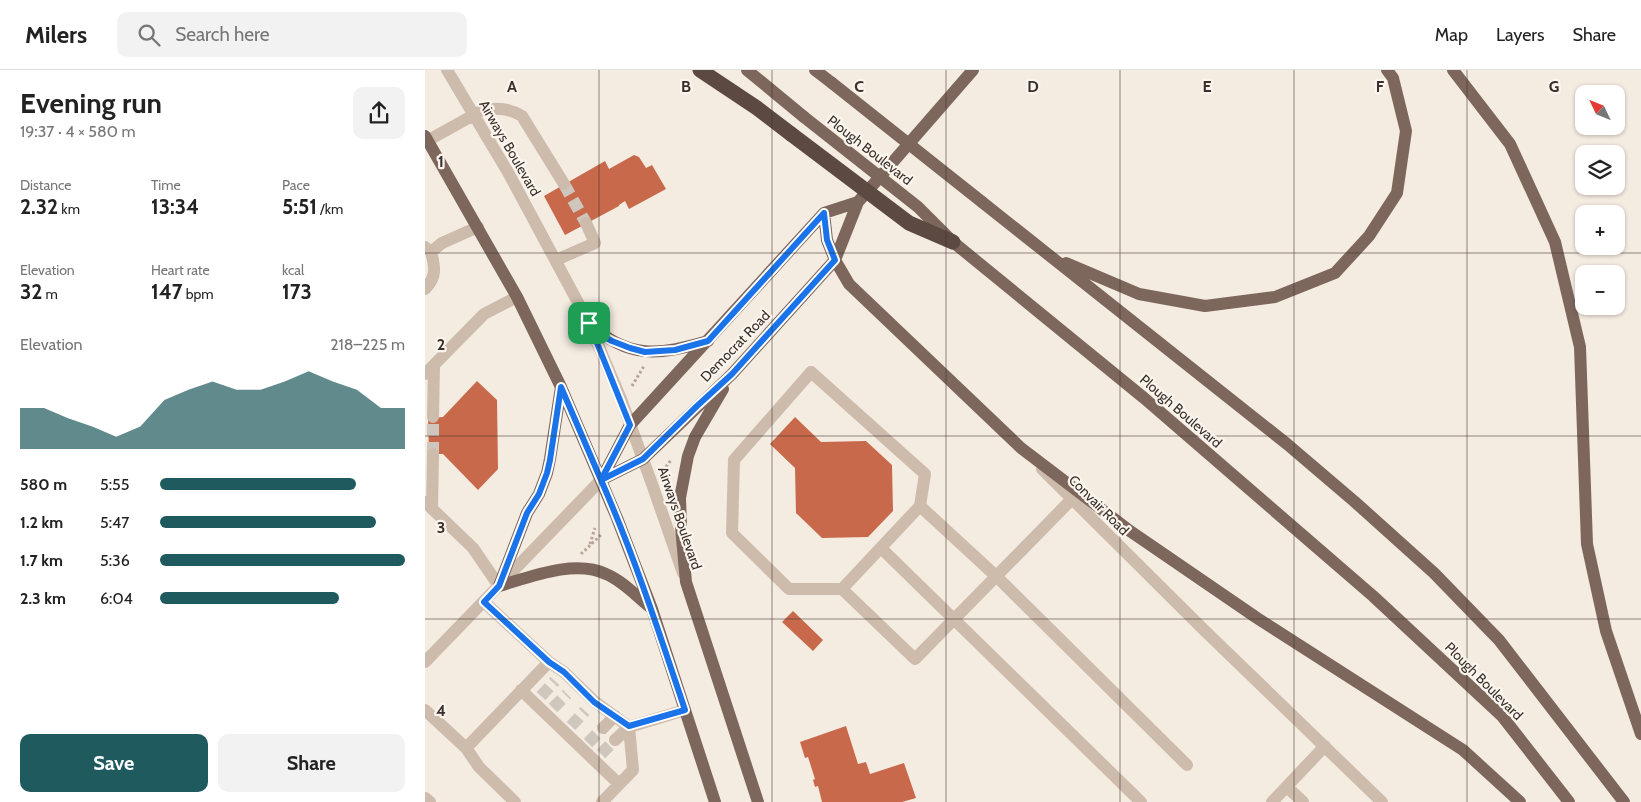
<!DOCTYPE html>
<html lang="en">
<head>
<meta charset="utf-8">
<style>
  body { margin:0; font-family:Cabin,sans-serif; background:#f2f2f2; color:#222; height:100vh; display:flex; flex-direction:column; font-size:19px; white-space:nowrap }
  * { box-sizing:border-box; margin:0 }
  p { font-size:16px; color:#767676 }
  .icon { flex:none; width:28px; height:28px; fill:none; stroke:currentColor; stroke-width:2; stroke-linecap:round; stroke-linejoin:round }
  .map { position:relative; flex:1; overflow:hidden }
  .side { display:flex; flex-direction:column; background:#fff; width:425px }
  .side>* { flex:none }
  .needle { width:32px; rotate:313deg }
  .controls { position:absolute; left:1150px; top:15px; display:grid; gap:10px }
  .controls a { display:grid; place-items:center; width:50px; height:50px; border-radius:10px; background:#fff; box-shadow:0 1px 4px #0004; font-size:25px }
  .pin { position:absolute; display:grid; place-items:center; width:42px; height:42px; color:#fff; margin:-21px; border-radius:10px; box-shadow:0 2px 8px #0006 }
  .round { display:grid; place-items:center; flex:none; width:52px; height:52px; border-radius:10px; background:#f2f2f2 }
  .summary { display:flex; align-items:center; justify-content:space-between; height:85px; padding:0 20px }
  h1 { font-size:28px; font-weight:700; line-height:38px }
  .metrics { display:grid; grid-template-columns:repeat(3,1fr); gap:8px; height:85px; padding:5px 20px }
  .metrics div { display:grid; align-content:center }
  .metrics b { font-size:21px; font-weight:700 }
  .metrics small { font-size:14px; font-weight:400 }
  .metrics p { font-size:14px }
  .chart { height:140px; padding:10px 20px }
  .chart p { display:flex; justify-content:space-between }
  .chart svg { width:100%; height:90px; margin-top:5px; fill:#1f5a5e; opacity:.7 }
  .primary-button { display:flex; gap:10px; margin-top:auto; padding:10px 20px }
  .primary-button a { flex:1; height:58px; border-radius:10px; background:#1f5a5e; color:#fff; font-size:20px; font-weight:700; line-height:58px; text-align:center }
  .primary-button a+a { background:#f2f2f2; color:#222 }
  ul { padding:0 20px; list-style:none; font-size:16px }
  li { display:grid; grid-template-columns:80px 60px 1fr; align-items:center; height:38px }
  li i { height:12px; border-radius:6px; background:#1f5a5e }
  header { display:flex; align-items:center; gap:30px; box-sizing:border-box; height:70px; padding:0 25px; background:#fff; border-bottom:1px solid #e0e0e0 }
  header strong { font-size:24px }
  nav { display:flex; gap:28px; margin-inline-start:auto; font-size:18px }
  .search { width:350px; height:45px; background:#f2f2f2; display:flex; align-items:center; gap:12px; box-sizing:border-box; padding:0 18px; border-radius:10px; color:#767676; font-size:19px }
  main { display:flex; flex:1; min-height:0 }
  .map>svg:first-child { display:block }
</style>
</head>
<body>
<header>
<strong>Milers</strong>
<div class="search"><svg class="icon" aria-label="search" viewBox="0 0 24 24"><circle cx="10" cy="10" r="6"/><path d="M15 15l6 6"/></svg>Search here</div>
<nav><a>Map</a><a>Layers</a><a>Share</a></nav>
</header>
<main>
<section class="side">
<div class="summary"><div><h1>Evening run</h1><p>19:37 · 4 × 580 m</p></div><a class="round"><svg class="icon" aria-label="share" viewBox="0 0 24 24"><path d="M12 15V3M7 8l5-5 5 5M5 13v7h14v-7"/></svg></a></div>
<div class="metrics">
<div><p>Distance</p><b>2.32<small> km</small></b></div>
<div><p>Time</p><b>13:34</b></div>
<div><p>Pace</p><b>5:51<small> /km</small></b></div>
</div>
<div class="metrics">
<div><p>Elevation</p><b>32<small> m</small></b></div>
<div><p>Heart rate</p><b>147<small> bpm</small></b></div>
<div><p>kcal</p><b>173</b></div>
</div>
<div class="chart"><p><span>Elevation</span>218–225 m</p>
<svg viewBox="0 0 160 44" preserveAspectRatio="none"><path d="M0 44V24L10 24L20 29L30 33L40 38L50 33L60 20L70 15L80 11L90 15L100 15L110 11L120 6L130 11L140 15L150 24L160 24V44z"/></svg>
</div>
<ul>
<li><b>580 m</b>5:55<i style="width:80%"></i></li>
<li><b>1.2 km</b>5:47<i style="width:88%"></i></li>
<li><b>1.7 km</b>5:36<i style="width:100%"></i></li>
<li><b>2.3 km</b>6:04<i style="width:73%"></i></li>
</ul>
<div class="primary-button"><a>Save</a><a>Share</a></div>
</section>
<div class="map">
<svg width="1216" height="732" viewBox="0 0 1216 732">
  <rect width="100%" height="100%" fill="#f4ebe1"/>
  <path fill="#c8694b" d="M 209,85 L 214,87 L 221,98 L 227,95 L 241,119 L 204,139 L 200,131 L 194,135 L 194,136 L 140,165 L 119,126 L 180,91 L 184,99 Z
    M 52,311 L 72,330 L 73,399 L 53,420 L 18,384 L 4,384 L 3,348 L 18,347 Z
    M 370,347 L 396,372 L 441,371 L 467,395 L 468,441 L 443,467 L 397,468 L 371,443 L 370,398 L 345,374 Z
    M 368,541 L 398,570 L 388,581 L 357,552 Z
    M 421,656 L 433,694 L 441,692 L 445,704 L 479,693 L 491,728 L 477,732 L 397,732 L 393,716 L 390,717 L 388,710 L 390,709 L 383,687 L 380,688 L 375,672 Z"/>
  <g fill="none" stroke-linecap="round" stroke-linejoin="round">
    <path stroke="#cfc6bd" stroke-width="12" stroke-dasharray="12 6" stroke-linecap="butt" d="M 139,114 L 161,153
      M 8,384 L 8,347
      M 116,626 L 130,611
      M 128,638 L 142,624
      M 146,656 L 160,641
      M 163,673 L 178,658
      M 176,684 L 190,670"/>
    <path stroke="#b9a596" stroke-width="3" stroke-dasharray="2.5 2.5" stroke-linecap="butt" d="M 207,316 L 219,296
      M 238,401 L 246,390
      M 165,474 L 170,458
      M 156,484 L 177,464"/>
    <path stroke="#cdbbac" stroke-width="12" d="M 22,0 L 84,104 L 164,253 L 196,329 L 227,414 L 258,503
      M 0,72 L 56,41 C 70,37 84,38 97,46 L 139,114
      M 0,177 L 6,182 L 17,173 L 53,157
      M 131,190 L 170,173 L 161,153
      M 0,219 C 12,207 10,197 6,182
      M 0,304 L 59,244 L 92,227
      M 8,347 L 9,295
      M 617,399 L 779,560 L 957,732
      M 0,432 L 48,478 L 74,516
      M 495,436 L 417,519 L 364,519 L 307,463 L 309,390 L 386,302 L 500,404 L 495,436 L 572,507 L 762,695
      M 7,439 L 8,384
      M 456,478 L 716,732
      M 417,519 L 490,589 L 647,429
      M 59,532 L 124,592 L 139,602 L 169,631 L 204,657 L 208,700 L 177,732
      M 0,592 L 176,410
      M 96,620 L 194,714
      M 0,640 L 41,678 L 54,697 L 90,732
      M 178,658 L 190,646
      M 190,670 L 204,657 L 260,640
      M 41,678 L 124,592
      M 862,717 L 878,732
      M 0,728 L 5,732
      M 847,732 L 900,676"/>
    <path stroke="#7d675c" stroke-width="12" d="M 322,0 L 379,47
      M 390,0 L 407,13
      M 1028,0 L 1085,74 L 1130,172 L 1155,277 L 1162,474 L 1181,561 L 1216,664
      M 0,66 L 92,227 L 136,317 L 192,448 L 227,539 L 290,732
      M 557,132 L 862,374 L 930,432 L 1009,503 L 1074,570 L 1199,732
      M 399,143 L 402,170 L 410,190 L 424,214 L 596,378 L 705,461 L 832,548 L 1038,680 L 1095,732
      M 528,172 L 719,328 L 948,526 L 1077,646 L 1144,732
      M 641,193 L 714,224 L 780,236 L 850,227 L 910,203 L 944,166 L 972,123 L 981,61 L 968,8 L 962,0
      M 164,253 C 203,290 235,285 283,271
      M 298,319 L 270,367 L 263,386 L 255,428 L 256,457 L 261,512 L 333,732
      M 176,410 L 218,389 L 307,304 L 410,190 L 433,132 L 548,0
      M 176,410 L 205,355 L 399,143 L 433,132
      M 74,516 L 102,443 L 114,424 L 122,403 L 125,389 L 136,317
      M 74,516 C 105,507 150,489 181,504 C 198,511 211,526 225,537"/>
    <path stroke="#5c4a42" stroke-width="15" d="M 275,0 L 332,38 L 366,64"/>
    <path stroke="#7d675c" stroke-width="12" d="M 407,13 L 557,132
      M 379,47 L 493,137 L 526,170"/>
    <path stroke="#5c4a42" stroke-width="15" d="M 366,64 L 484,153 L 528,172"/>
  </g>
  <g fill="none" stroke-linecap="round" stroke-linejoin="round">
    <defs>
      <path id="route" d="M 164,253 L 205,355 L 176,410 L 136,317 L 125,390 L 122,403 L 114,424 L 102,443 L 74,516 L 59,532 L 124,592 L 139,602 L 169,632 L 204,656 L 260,640 C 234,562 209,485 176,410 L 218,389 L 272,336 L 307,304 L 410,190 L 402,170 L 399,143 L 283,271 L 250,280 L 220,282 L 205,278 L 187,271 L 176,265 L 164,253"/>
    </defs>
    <use href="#route" stroke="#fff" stroke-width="10"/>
    <use href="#route" stroke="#1a73e8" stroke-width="6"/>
  </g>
  <path fill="none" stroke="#3b302b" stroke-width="1" stroke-opacity="0.55" d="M 174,0 L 174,732M 347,0 L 347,732M 521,0 L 521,732M 695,0 L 695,732M 869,0 L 869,732M 1042,0 L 1042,732M 0,183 L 1216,183M 0,366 L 1216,366M 0,549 L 1216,549"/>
  <g text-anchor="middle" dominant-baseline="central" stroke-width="4.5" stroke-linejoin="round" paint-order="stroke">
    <g font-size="14" fill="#3b302b" stroke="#fbf5ee">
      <text transform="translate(85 78) rotate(60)">Airways Boulevard</text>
      <text transform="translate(445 80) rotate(38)">Plough Boulevard</text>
      <text transform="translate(310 276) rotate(-46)">Democrat Road</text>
      <text transform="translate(756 341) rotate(41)">Plough Boulevard</text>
      <text transform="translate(674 435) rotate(45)">Convair Road</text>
      <text transform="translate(255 448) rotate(71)">Airways Boulevard</text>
      <text transform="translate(1059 611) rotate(45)">Plough Boulevard</text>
    </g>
  </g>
  <g font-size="16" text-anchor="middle" font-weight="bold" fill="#3b302b" stroke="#fbf5ee" stroke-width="4.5" stroke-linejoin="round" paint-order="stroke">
    <text x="87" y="22">A</text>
    <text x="261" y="22">B</text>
    <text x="434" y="22">C</text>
    <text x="608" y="22">D</text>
    <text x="782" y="22">E</text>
    <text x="955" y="22">F</text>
    <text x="1129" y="22">G</text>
    <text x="16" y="97">1</text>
    <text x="16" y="280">2</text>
    <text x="16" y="463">3</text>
    <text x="16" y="646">4</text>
  </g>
</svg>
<div class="controls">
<a><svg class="needle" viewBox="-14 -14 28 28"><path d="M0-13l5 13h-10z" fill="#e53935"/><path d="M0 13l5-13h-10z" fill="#767676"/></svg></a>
<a><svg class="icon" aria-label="layers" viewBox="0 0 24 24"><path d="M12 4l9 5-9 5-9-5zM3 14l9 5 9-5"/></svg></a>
<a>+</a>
<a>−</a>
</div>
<div class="pin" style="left:164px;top:253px;background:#1e9e55"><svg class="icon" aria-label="arrive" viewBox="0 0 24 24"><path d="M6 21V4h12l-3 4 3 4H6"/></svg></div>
</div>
</main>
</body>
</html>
